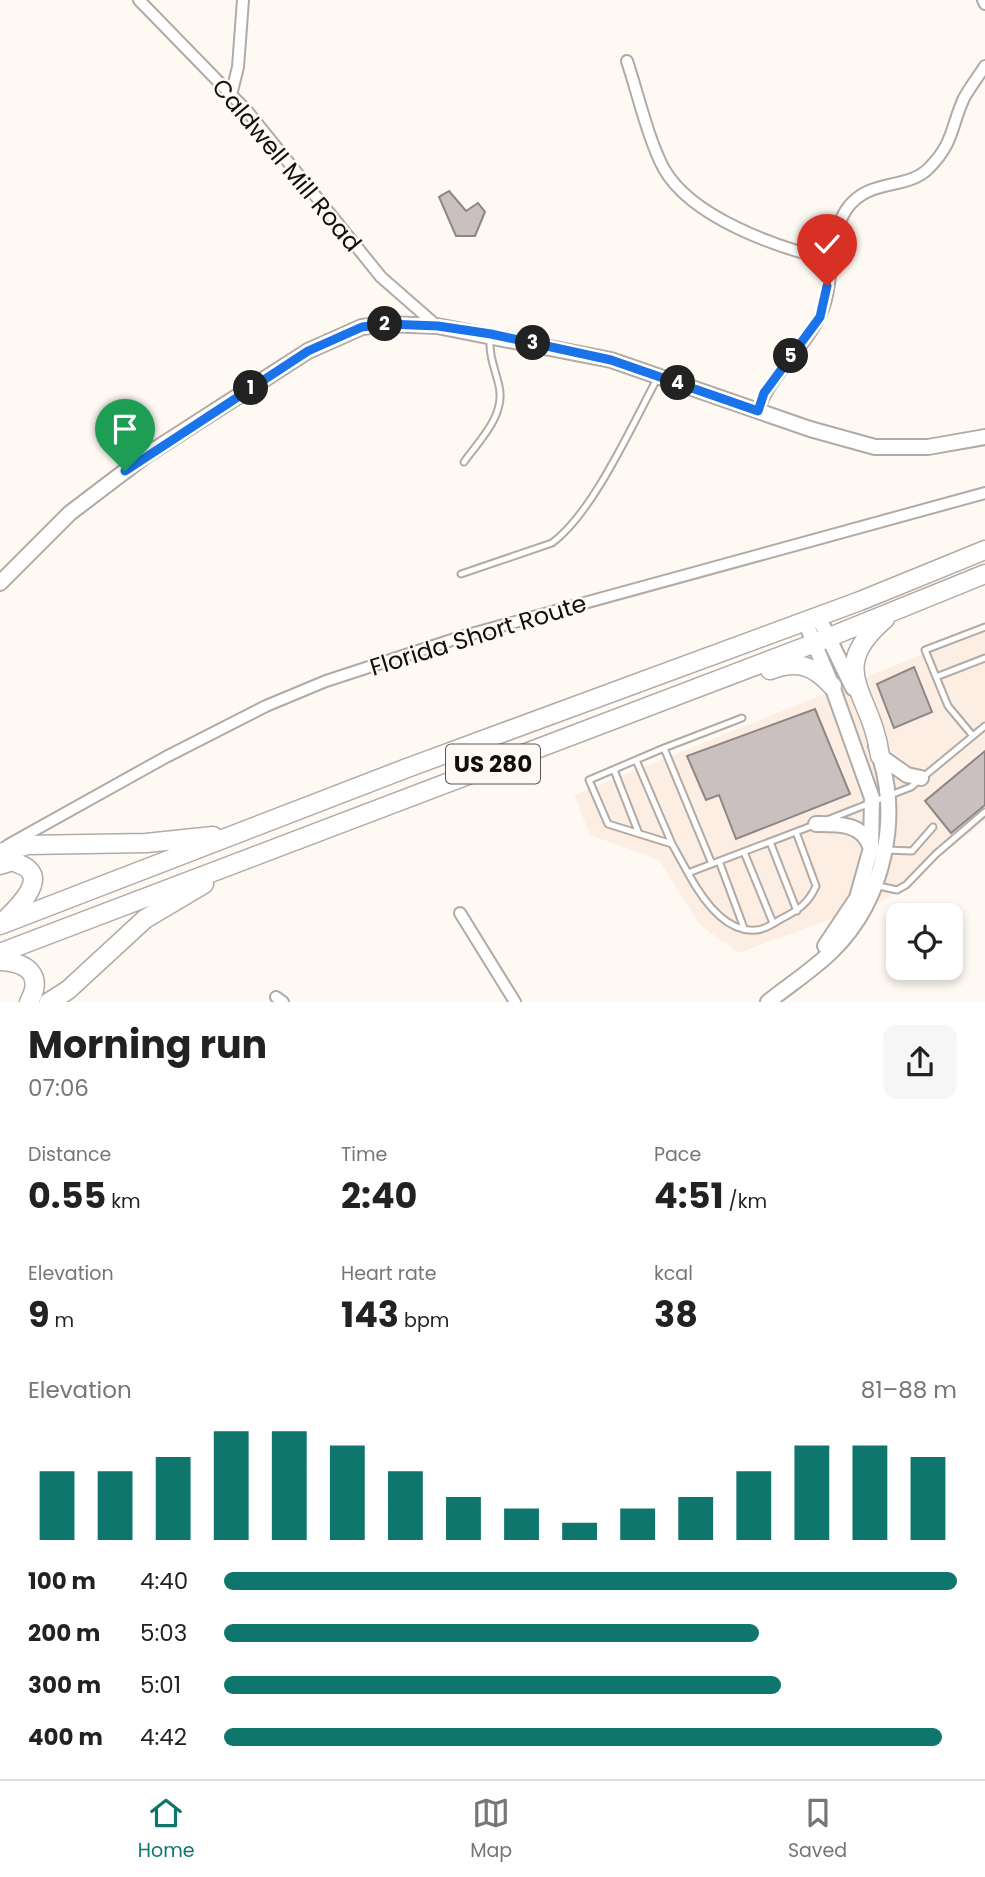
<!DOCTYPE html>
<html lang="en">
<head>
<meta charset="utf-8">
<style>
  body { margin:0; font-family:Poppins,sans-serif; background:#f6f6f6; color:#222; height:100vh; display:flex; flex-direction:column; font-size:26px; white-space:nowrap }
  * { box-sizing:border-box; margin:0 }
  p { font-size:23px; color:#767676 }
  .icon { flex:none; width:38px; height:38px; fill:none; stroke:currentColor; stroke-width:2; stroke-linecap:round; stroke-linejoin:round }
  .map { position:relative; height:1002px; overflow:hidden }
  .side { display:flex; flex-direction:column; background:#fff; flex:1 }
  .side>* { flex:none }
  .tools { position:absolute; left:886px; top:903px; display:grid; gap:14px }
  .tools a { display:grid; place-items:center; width:77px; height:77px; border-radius:14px; background:#fff; box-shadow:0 4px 10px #0003; font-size:35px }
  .pin { position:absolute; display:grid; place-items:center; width:60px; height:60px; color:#fff; margin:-72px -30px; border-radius:50% 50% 50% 0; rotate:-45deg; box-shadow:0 0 7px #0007 }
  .pin .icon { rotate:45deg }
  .km { position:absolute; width:35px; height:35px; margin:-18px; border-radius:50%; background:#222; color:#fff; font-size:19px; line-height:35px; text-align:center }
  .round { display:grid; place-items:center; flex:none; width:74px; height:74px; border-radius:14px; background:#f6f6f6 }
  .headline { display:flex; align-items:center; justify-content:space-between; height:119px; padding:0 28px }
  h1 { font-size:38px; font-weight:700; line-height:52px }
  .figures { display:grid; grid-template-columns:repeat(3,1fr); gap:10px; height:119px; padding:7px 28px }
  .figures div { display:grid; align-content:center }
  .figures b { font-size:35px; font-weight:700 }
  .figures small { font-size:19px; font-weight:400 }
  .figures p { font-size:19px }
  .chart { height:196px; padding:14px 28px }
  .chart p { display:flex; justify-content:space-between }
  .chart svg { width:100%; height:126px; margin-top:7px; stroke:#0f766e; stroke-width:6 }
  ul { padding:0 28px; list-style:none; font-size:23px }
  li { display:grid; grid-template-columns:112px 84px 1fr; align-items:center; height:52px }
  li i { height:18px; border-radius:9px; background:#0f766e }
  .dock { display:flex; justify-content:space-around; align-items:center; height:98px; border-top:2px solid #e0e0e0; background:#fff; font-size:19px; color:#767676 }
  .dock a { display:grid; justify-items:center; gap:4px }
  .dock .active { color:#0f766e }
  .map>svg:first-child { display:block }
</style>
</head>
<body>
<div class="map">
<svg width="985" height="1002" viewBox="0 0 985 1002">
  <rect width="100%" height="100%" fill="#fff9f4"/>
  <path fill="#fdeee4" d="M 985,629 L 985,821 L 886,899 L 738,953 L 699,924 L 659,860 L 590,835 L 574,795 Z"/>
  <path fill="#cac0bf" stroke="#8e8584" stroke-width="2" d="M 449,191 L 466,211 L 478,203 L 485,212 L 475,236 L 456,236 L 439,197 Z
    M 914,667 L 932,712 L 894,728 L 877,684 Z
    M 815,709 L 850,794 L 736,839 L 719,795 L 706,800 L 687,756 Z
    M 985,751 L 985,805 L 951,833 L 925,801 Z"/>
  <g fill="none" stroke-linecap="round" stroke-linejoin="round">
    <defs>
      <path id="service" d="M 464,462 C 479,441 506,415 499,386 C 495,368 489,357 490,338
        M 461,574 L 552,543 C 593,513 632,425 657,379
        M 936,677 L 985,658
        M 973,736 L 948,706 L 925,650 L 985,627
        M 664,748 L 742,718
        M 636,760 L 672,844
        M 614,770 L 639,834
        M 827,820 L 911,787 L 985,726
        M 770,842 L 797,911
        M 886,850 L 912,851 L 933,827
        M 744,852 L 773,923
        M 719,861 L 744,928
        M 712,864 L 664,748 L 589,780 L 608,824 L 672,844 L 688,873 L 814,825
        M 688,873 C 701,897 724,933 756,930 C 765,930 774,923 781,919 C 797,911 809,903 816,886 L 796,832
        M 874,885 L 897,890 L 906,885 L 936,854 L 985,812"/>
      <path id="minor" d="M 139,0 L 247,111 L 381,277 L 437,326
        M 983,0 L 985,4
        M 627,61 C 638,94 648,139 664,169 C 692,218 778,248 831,260
        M 231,95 L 238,67 L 243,0
        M 758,411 C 770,375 802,352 819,318 C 836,286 826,242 846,210 C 868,177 907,191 929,168 C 954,143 951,126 964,98 C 970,87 978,77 985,66
        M 8,845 L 166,757 L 266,706 L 326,681 L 464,636 L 985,493
        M 460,913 L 515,1002
        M 276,997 L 283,1002"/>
      <path id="tertiary" d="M 0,583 L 70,513 L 145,456 L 308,351 L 362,327 L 387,324 L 437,326 L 611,360 L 810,429 L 875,447 L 928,447 L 985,437
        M 818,616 L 853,688
        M 805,621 L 832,686 L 872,798 L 871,848 L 857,898 L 825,946
        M 880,756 L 907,775 L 921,778
        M 816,824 C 838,824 862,823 870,846
        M 768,1002 C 789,985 813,970 832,951 C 884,900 903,815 876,746"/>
      <path id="trunk" d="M 770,670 C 798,660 813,665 832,686
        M 880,756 C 872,692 824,671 885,619
        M 0,853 L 27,845 L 146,843 L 213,836
        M 0,865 L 13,861 C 18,864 26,866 29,870 C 43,884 15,910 6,919
        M 0,925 L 407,768 L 860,601 L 985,550
        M 0,953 L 815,643 L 985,574
        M 0,961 C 27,962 44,975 29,1002
        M 49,1002 L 68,990 L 145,919 L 204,884"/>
    </defs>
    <use href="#service" stroke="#b2aaa5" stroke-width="9"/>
    <use href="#minor" stroke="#b2aaa5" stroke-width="14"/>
    <use href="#tertiary" stroke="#b2aaa5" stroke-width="18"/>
    <use href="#trunk" stroke="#b2aaa5" stroke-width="21"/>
    <use href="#service" stroke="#fff" stroke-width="5"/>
    <use href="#minor" stroke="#fff" stroke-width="10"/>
    <use href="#tertiary" stroke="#fff" stroke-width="14"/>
    <use href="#trunk" stroke="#fff" stroke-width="18"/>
  </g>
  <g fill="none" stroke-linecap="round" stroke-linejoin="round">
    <defs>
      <path id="route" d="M 125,471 L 308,351 L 362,327 L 387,324 L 438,326 L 491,334 L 611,360 L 758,411 L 764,393 L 820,317 L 827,286"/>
    </defs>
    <use href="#route" stroke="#fff" stroke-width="14"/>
    <use href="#route" stroke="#1a73e8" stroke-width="9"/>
  </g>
  <g text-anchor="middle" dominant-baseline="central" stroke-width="5" stroke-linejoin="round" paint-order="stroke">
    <rect fill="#fff9f4" stroke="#585552" stroke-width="2" x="446" y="744.5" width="94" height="39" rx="5"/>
    <g font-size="23" font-weight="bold" fill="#110f0d">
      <text x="493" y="764">US 280</text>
    </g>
    <g font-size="24" fill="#110f0d" stroke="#fff9f4">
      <text transform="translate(287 165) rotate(50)">Caldwell Mill Road</text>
      <text transform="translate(478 635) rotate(-17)">Florida Short Route</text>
    </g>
  </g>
</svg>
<div class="tools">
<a><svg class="icon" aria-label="locate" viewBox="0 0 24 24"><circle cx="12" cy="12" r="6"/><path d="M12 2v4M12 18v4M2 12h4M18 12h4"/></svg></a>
</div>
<div class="pin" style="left:125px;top:471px;background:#1e9e55"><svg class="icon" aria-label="arrive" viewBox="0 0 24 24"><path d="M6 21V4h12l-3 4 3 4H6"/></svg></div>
<div class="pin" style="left:827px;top:286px;background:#d93025"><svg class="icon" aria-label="check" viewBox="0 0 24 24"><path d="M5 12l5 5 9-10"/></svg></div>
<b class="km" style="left:251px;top:388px">1</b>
<b class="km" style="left:385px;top:324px">2</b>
<b class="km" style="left:533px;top:343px">3</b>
<b class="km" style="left:678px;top:383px">4</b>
<b class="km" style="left:791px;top:356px">5</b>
</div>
<section class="side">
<div class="headline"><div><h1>Morning run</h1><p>07:06</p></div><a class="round"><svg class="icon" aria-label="share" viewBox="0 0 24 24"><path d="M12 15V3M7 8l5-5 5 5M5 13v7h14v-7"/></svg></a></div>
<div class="figures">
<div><p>Distance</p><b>0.55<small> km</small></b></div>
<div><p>Time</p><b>2:40</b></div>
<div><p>Pace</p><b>4:51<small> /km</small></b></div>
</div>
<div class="figures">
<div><p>Elevation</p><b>9<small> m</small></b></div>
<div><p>Heart rate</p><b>143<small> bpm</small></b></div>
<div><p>kcal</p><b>38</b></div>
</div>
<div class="chart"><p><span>Elevation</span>81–88 m</p>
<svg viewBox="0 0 160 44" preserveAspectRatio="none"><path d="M5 44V20M15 44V20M25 44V15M35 44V6M45 44V6M55 44V11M65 44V20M75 44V29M85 44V33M95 44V38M105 44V33M115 44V29M125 44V20M135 44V11M145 44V11M155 44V15"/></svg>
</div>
<ul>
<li><b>100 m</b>4:40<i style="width:100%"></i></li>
<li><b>200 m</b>5:03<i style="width:73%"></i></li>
<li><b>300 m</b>5:01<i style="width:76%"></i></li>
<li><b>400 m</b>4:42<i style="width:98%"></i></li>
</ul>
</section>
<nav class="dock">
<a class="active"><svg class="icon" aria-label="home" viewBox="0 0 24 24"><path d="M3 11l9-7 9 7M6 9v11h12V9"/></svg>Home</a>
<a><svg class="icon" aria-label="map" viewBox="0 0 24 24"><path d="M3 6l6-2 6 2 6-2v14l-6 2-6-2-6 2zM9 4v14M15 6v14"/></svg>Map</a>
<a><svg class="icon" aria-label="saved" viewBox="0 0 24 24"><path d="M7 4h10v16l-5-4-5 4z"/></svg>Saved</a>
</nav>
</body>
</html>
